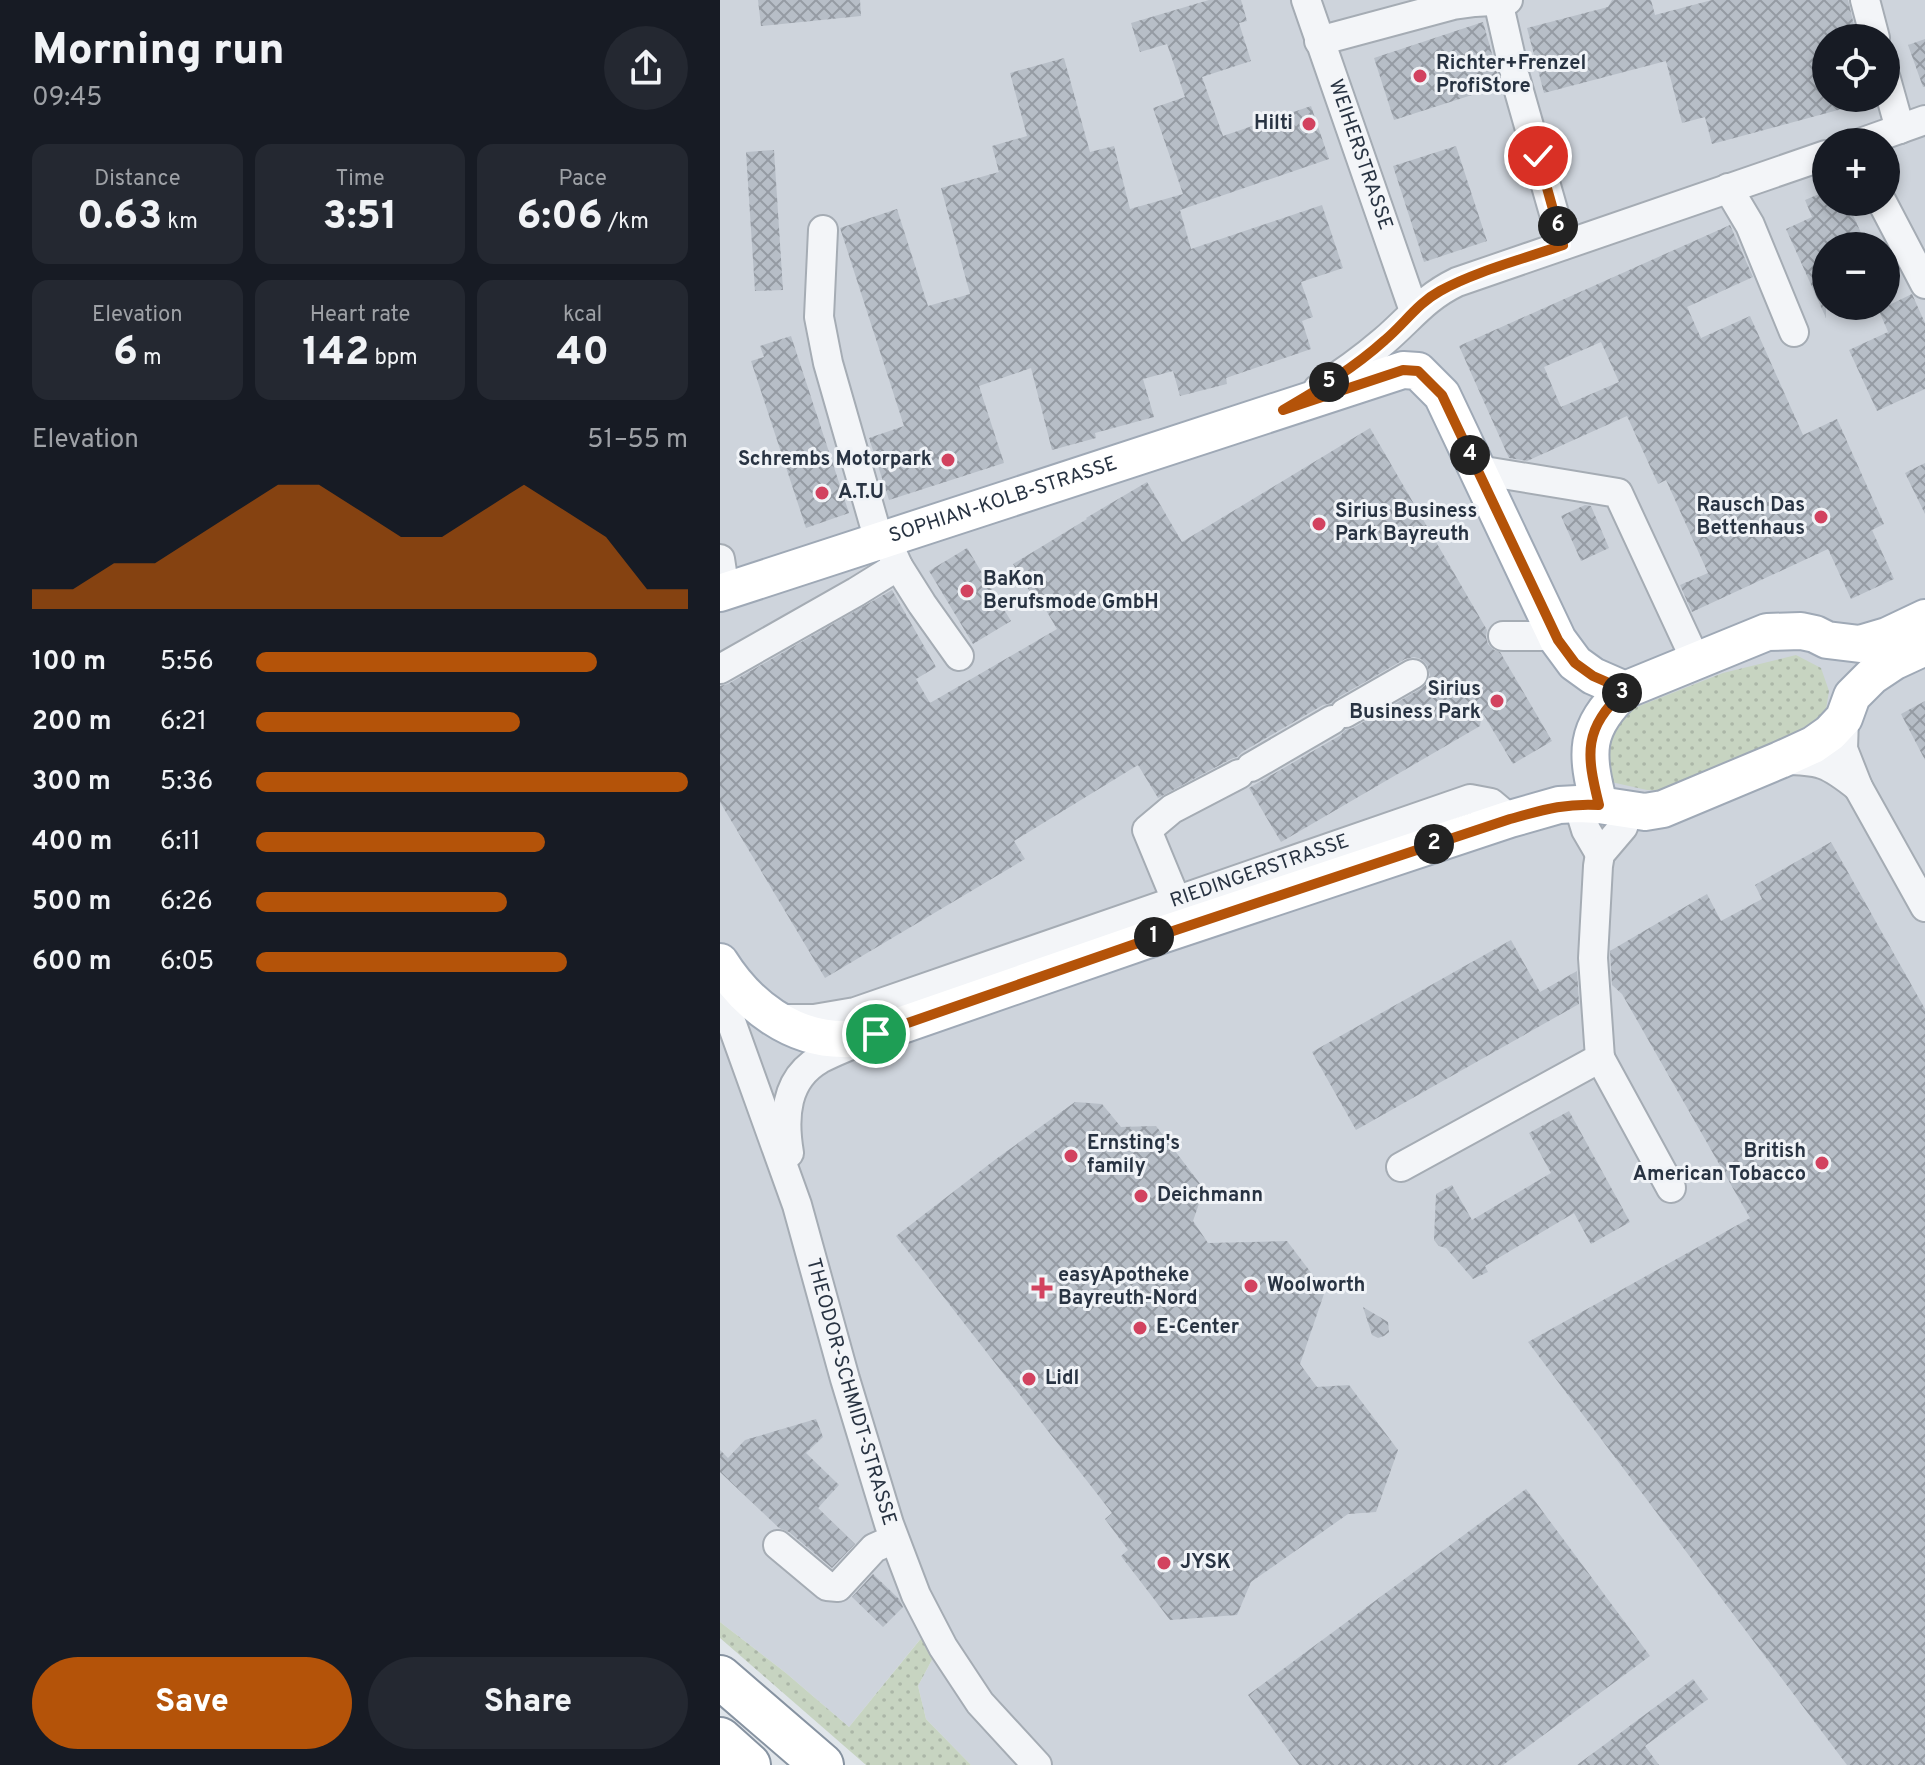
<!DOCTYPE html>
<html lang="en">
<head>
<meta charset="utf-8">
<style>
  body { margin:0; font-family:Overpass,sans-serif; background:#242831; color:#f1f3f6; height:100vh; display:flex; flex-direction:column; font-size:30px; white-space:nowrap }
  * { box-sizing:border-box; margin:0 }
  p { font-size:26px; color:#9ea1a6 }
  .icon { flex:none; width:44px; height:44px; fill:none; stroke:currentColor; stroke-width:2; stroke-linecap:round; stroke-linejoin:round }
  .map { position:relative; flex:1; overflow:hidden }
  .panel { display:flex; flex-direction:column; background:#171b24; width:720px }
  .panel>* { flex:none }
  .controls { position:absolute; left:1092px; top:24px; display:grid; gap:16px }
  .controls a { display:grid; place-items:center; width:88px; height:88px; border-radius:50%; background:#171b24; box-shadow:0 4px 12px #0003; font-size:40px }
  .pin { position:absolute; display:grid; place-items:center; width:68px; height:68px; color:#fff; margin:-34px; border:4px solid #fff; border-radius:50%; box-shadow:0 2px 8px #0007 }
  .km { position:absolute; width:40px; height:40px; margin:-20px; border-radius:50%; background:#222; color:#fff; font-size:22px; line-height:40px; text-align:center }
  .round { display:grid; place-items:center; flex:none; width:84px; height:84px; border-radius:42px; background:#242831 }
  .overview { display:flex; align-items:center; justify-content:space-between; height:136px; padding:0 32px }
  h1 { font-size:44px; font-weight:800; line-height:60px }
  .metrics { display:grid; grid-template-columns:repeat(3,1fr); gap:12px; height:136px; padding:8px 32px }
  .metrics div { display:grid; align-content:center; border-radius:16px; background:#242831; text-align:center }
  .metrics b { font-size:40px; font-weight:800 }
  .metrics small { font-size:22px; font-weight:400 }
  .metrics p { font-size:22px }
  .chart { height:224px; padding:16px 32px }
  .chart p { display:flex; justify-content:space-between }
  .chart svg { width:100%; height:144px; margin-top:8px; fill:#b45309; opacity:.7 }
  .button { display:flex; gap:16px; margin-top:auto; padding:16px 32px }
  .button a { flex:1; height:92px; border-radius:48px; background:#b45309; color:#fff; font-size:32px; font-weight:800; line-height:92px; text-align:center }
  .button a+a { background:#242831; color:#f1f3f6 }
  ul { padding:0 32px; list-style:none; font-size:26px }
  li { display:grid; grid-template-columns:128px 96px 1fr; align-items:center; height:60px }
  li i { height:20px; border-radius:10px; background:#b45309 }
  main { display:flex; flex:1; min-height:0 }
  .map>svg:first-child { display:block }
</style>
</head>
<body>
<main>
<section class="panel">
<div class="overview"><div><h1>Morning run</h1><p>09:45</p></div><a class="round"><svg class="icon" aria-label="share" viewBox="0 0 24 24"><path d="M12 15V3M7 8l5-5 5 5M5 13v7h14v-7"/></svg></a></div>
<div class="metrics">
<div><p>Distance</p><b>0.63<small> km</small></b></div>
<div><p>Time</p><b>3:51</b></div>
<div><p>Pace</p><b>6:06<small> /km</small></b></div>
</div>
<div class="metrics">
<div><p>Elevation</p><b>6<small> m</small></b></div>
<div><p>Heart rate</p><b>142<small> bpm</small></b></div>
<div><p>kcal</p><b>40</b></div>
</div>
<div class="chart"><p><span>Elevation</span>51–55 m</p>
<svg viewBox="0 0 160 44" preserveAspectRatio="none"><path d="M0 44V38L10 38L20 30L30 30L40 22L50 14L60 6L70 6L80 14L90 22L100 22L110 14L120 6L130 14L140 22L150 38L160 38V44z"/></svg>
</div>
<ul>
<li><b>100 m</b>5:56<i style="width:79%"></i></li>
<li><b>200 m</b>6:21<i style="width:61%"></i></li>
<li><b>300 m</b>5:36<i style="width:100%"></i></li>
<li><b>400 m</b>6:11<i style="width:67%"></i></li>
<li><b>500 m</b>6:26<i style="width:58%"></i></li>
<li><b>600 m</b>6:05<i style="width:72%"></i></li>
</ul>
<div class="button"><a>Save</a><a>Share</a></div>
</section>
<div class="map">
<svg width="1205" height="1765" viewBox="0 0 1205 1765">
  <defs>
    <pattern id="grass-dots" width="8" height="8" patternUnits="userSpaceOnUse" patternTransform="scale(2)"><rect width="8" height="8" fill="#c7d4c1"/><path d="M2 2h.1M6 6h.1" fill="none" stroke="#abb6a7" stroke-width="1.8" stroke-linecap="round"/></pattern>
    <pattern id="building-cross-hatch" width="8" height="8" patternUnits="userSpaceOnUse" patternTransform="scale(2)"><rect width="8" height="8" fill="#b7bec7"/><path d="M0 0l8 8M0 8l8-8" fill="none" stroke="#959ba3"/></pattern>
  </defs>
  <rect width="100%" height="100%" fill="#e0e5ea"/>
  <path fill="#ced4dc" fill-rule="evenodd" d="M 0,0 L 1205,0 L 1205,1765 L 251,1765 L 206,1719 L 198,1686 L 214,1656 L 202,1637 L 129,1727 L 66,1673 L 0,1622 ZM 1106,38 L 1166,38 L 1166,98 L 1106,98 ZM 1106,142 L 1166,142 L 1166,202 L 1106,202 ZM 1106,246 L 1166,246 L 1166,306 L 1106,306 Z"/>
  <path fill="url(#grass-dots)" d="M 1076,655 L 1101,668 L 1109,691 L 1105,715 L 1089,728 L 944,791 L 927,790 L 891,782 L 879,764 L 899,714 L 1003,673 Z
    M 0,1622 L 66,1673 L 129,1727 L 203,1636 L 214,1656 L 198,1686 L 206,1719 L 251,1765 L 146,1765 L 0,1638 Z"/>
  <path fill="url(#building-cross-hatch)" fill-rule="evenodd" d="M 38,0 L 140,0 L 141,16 L 41,26 Z
    M 489,0 L 521,0 L 527,21 L 519,23 L 531,61 L 482,77 L 503,136 L 591,106 L 609,159 L 460,210 L 471,249 L 602,205 L 623,268 L 581,282 L 593,317 L 582,321 L 591,349 L 506,378 L 507,384 L 460,396 L 453,371 L 423,379 L 434,417 L 375,433 L 376,438 L 332,450 L 311,368 L 259,386 L 284,463 L 169,500 L 149,438 L 184,426 L 120,228 L 177,209 L 208,306 L 250,294 L 221,188 L 279,172 L 272,146 L 307,136 L 290,73 L 344,58 L 370,152 L 394,146 L 410,209 L 463,194 L 433,108 L 465,97 L 447,44 L 420,52 L 411,23 Z
    M 892,0 L 931,0 L 935,15 L 992,0 L 1128,0 L 1137,38 L 1106,38 L 1106,98 L 1144,98 L 1144,103 L 992,144 L 985,117 L 962,123 L 946,61 L 824,93 L 807,28 L 888,7 Z
    M 763,22 L 778,75 L 780,86 L 674,120 L 654,58 Z
    M 1205,39 L 1205,87 L 1203,87 L 1188,45 Z
    M 736,146 L 767,241 L 704,262 L 673,166 Z
    M 54,150 L 63,290 L 35,291 L 26,152 Z
    M 1106,191 L 1106,202 L 1127,202 L 1147,246 L 1106,246 L 1106,318 L 1066,229 L 1092,217 L 1085,200 Z
    M 1010,225 L 1033,277 L 967,307 L 981,338 L 1030,316 L 1083,435 L 1117,419 L 1164,524 L 1152,530 L 1174,579 L 1131,599 L 1108,549 L 972,612 L 960,585 L 988,573 L 946,480 L 938,484 L 907,416 L 807,461 L 789,458 L 739,346 ZM 881,342 L 899,382 L 841,407 L 824,367 Z
    M 1192,294 L 1205,323 L 1205,389 L 1157,411 L 1129,350 L 1168,332 L 1157,306 L 1167,306 Z
    M 71,336 L 129,513 L 86,528 L 31,361 L 44,357 L 40,346 Z
    M 650,428 L 767,630 L 766,637 L 768,644 L 774,650 L 780,652 L 832,741 L 793,764 L 762,712 L 760,726 L 561,842 L 529,788 L 621,735 L 625,730 L 633,728 L 702,688 L 708,682 L 710,675 L 707,665 L 701,659 L 694,657 L 685,659 L 617,698 L 612,703 L 603,705 L 522,752 L 517,757 L 511,759 L 438,798 L 418,765 L 294,841 L 305,859 L 105,978 L 0,802 L 0,686 L 8,684 L 172,590 L 216,667 L 196,679 L 210,703 L 337,629 L 320,600 L 316,602 L 293,564 L 367,519 L 366,518 L 427,482 L 462,542 Z
    M 1205,463 L 1205,514 L 1185,473 Z
    M 865,505 L 871,506 L 889,548 L 861,561 L 841,516 Z
    M 247,548 L 291,621 L 253,644 L 209,571 Z
    M 1205,701 L 1205,760 L 1181,714 Z
    M 1111,842 L 1205,1009 L 1205,1765 L 1127,1765 L 808,1342 L 1030,1218 L 902,994 L 892,985 L 890,951 L 987,894 L 1001,921 L 1042,899 L 1035,885 Z
    M 791,940 L 820,992 L 857,971 L 859,1004 L 636,1130 L 592,1052 Z
    M 355,1102 L 382,1104 L 401,1127 L 436,1126 L 484,1189 L 473,1221 L 488,1243 L 567,1241 L 605,1291 L 580,1364 L 597,1387 L 629,1385 L 678,1450 L 656,1512 L 628,1514 L 531,1582 L 517,1615 L 450,1620 L 401,1556 L 408,1550 L 385,1519 L 392,1513 L 176,1236 L 276,1159 Z
    M 849,1111 L 910,1222 L 871,1244 L 854,1213 L 765,1266 L 768,1272 L 753,1279 L 726,1248 L 719,1246 L 714,1240 L 716,1194 L 732,1185 L 752,1220 L 831,1173 L 809,1133 Z
    M 643,1307 L 668,1322 L 669,1332 L 664,1336 L 658,1338 L 652,1335 Z
    M 96,1419 L 103,1437 L 86,1453 L 119,1485 L 98,1508 L 135,1544 L 112,1568 L 69,1532 L 59,1528 L 0,1472 L 0,1450 L 8,1458 L 25,1440 Z
    M 806,1489 L 930,1656 L 783,1765 L 579,1765 L 528,1695 Z
    M 153,1574 L 179,1599 L 183,1607 L 163,1627 L 132,1597 Z
    M 973,1679 L 988,1699 L 925,1746 L 939,1765 L 857,1765 Z"/>
  <g fill="none" stroke-linecap="round" stroke-linejoin="round">
    <defs>
      <g id="minor">
        <path id="s1" d="M 586,0 L 694,311"/>
        <path d="M 1145,0 L 1155,38"/>
        <path d="M 778,1 L 793,67"/>
        <path d="M 599,41 L 733,5 L 755,2 L 788,0"/>
        <path d="M 795,77 L 843,245"/>
        <path d="M 1166,79 L 1180,129"/>
        <path d="M 1143,142 L 1205,120"/>
        <path d="M 1008,188 L 1030,225 L 1074,332"/>
        <path d="M 1162,202 L 1205,284"/>
        <path d="M 103,230 L 99,317 L 108,363 L 159,541"/>
        <path d="M 598,389 C 621,375 643,359 664,341 C 691,318 704,298 737,282 L 1106,155"/>
        <path d="M 758,470 L 898,493 L 976,661"/>
        <path d="M 0,559 L 5,591"/>
        <path d="M 178,566 L 202,604 L 239,656"/>
        <path d="M 783,636 L 836,636"/>
        <path d="M 0,669 L 136,592 L 178,566 L 166,539"/>
        <path d="M 625,713 L 693,674"/>
        <path d="M 1124,718 L 1123,749 L 1138,787 L 1205,907"/>
        <path d="M 1063,760 C 1100,760 1108,763 1138,787"/>
        <path d="M 531,767 L 612,720"/>
        <path d="M 858,804 L 866,830 L 880,854"/>
        <path d="M 456,900 L 427,830 L 452,809 L 519,774"/>
        <path id="s2" d="M 0,991 L 77,1205 L 125,1379 L 169,1524 L 196,1595 L 223,1647 L 260,1703 L 317,1765"/>
        <path id="s3" d="M 62,1019 L 94,1019 L 135,1012 L 750,799 L 771,803 L 790,819"/>
        <path d="M 880,1058 L 951,1188"/>
        <path d="M 69,1153 C 63,1117 65,1079 100,1059 C 113,1052 127,1047 140,1041"/>
        <path d="M 681,1167 L 880,1058 L 873,958 L 878,866 L 880,854 L 903,827 L 909,810"/>
        <path d="M 58,1545 L 107,1586 L 118,1587 L 154,1548 L 174,1539"/>
      </g>
      <g id="major">
        <path id="s4" d="M 0,593 L 683,370 L 698,371 L 722,395 L 838,640 L 855,663 L 873,676 L 905,690"/>
        <path d="M 879,805 C 866,753 863,729 905,690 L 1047,632 L 1081,631 L 1095,634 L 1107,640 L 1140,644 L 1167,636 L 1205,618"/>
        <path d="M 0,962 C 27,1005 72,1040 125,1039 C 135,1039 146,1037 156,1034 L 444,934 L 790,819 L 839,805 L 858,804 L 879,805 L 925,812 L 943,809 L 1060,760 L 1093,745 L 1110,733 L 1124,718 L 1132,696 L 1152,676 L 1173,662 L 1205,647"/>
      </g>
      <path id="highway" d="M 0,1677 L 102,1765
        M 0,1739 L 29,1765"/>
    </defs>
    <use href="#minor" stroke="#a5acb4" stroke-width="32"/>
    <use href="#major" stroke="#9fa9b6" stroke-width="40"/>
    <use href="#highway" stroke="#8793a1" stroke-width="46"/>
    <use href="#minor" stroke="#f3f5f8" stroke-width="28"/>
    <use href="#major" stroke="#fff" stroke-width="36"/>
    <use href="#highway" stroke="#fff" stroke-width="42"/>
  </g>
  <g fill="none" stroke-linecap="round" stroke-linejoin="round">
    <defs>
      <path id="route" d="M 156,1034 L 444,934 L 790,819 C 823,810 845,803 879,805 C 866,753 863,729 905,690 L 873,676 L 855,663 L 838,640 L 722,395 L 698,371 L 683,370 L 563,410 C 599,389 634,368 665,340 C 684,324 698,303 720,291 C 756,271 804,259 843,245 L 818,156"/>
    </defs>
    <use href="#route" stroke="#fff" stroke-width="16"/>
    <use href="#route" stroke="#b45309" stroke-width="10"/>
  </g>
  <g fill="#d2425f" stroke="#f0f3f7" stroke-width="3">
    <circle cx="700" cy="76" r="8"/>
    <circle cx="589" cy="124" r="8"/>
    <circle cx="228" cy="460" r="8"/>
    <circle cx="102" cy="493" r="8"/>
    <circle cx="1101" cy="517" r="8"/>
    <circle cx="599" cy="524" r="8"/>
    <circle cx="247" cy="591" r="8"/>
    <circle cx="777" cy="701" r="8"/>
    <circle cx="351" cy="1156" r="8"/>
    <circle cx="1102" cy="1163" r="8"/>
    <circle cx="421" cy="1196" r="8"/>
    <circle cx="531" cy="1286" r="8"/>
    <path d="M318 1276h8v8h8v8h-8v8h-8v-8h-8v-8h8z"/>
    <circle cx="420" cy="1328" r="8"/>
    <circle cx="309" cy="1379" r="8"/>
    <circle cx="444" cy="1563" r="8"/>
  </g>
  <g text-anchor="middle" dominant-baseline="central" stroke-width="6" stroke-linejoin="round" paint-order="stroke">
    <g font-size="20" font-weight="bold" fill="#283342" stroke="#f0f3f7" text-anchor="start">
      <text x="716" y="64">Richter+Frenzel<tspan x="716" dy="23">ProfiStore</tspan></text>
      <text x="573" y="124" text-anchor="end">Hilti</text>
      <text x="212" y="460" text-anchor="end">Schrembs Motorpark</text>
      <text x="118" y="493">A.T.U</text>
      <text x="1085" y="506" text-anchor="end">Rausch Das<tspan x="1085" dy="23">Bettenhaus</tspan></text>
      <text x="615" y="512">Sirius Business<tspan x="615" dy="23">Park Bayreuth</tspan></text>
      <text x="263" y="580">BaKon<tspan x="263" dy="23">Berufsmode GmbH</tspan></text>
      <text x="761" y="690" text-anchor="end">Sirius<tspan x="761" dy="23">Business Park</tspan></text>
      <text x="367" y="1144">Ernsting's<tspan x="367" dy="23">family</tspan></text>
      <text x="1086" y="1152" text-anchor="end">British<tspan x="1086" dy="23">American Tobacco</tspan></text>
      <text x="437" y="1196">Deichmann</text>
      <text x="338" y="1276">easyApotheke<tspan x="338" dy="23">Bayreuth-Nord</tspan></text>
      <text x="547" y="1286">Woolworth</text>
      <text x="436" y="1328">E-Center</text>
      <text x="325" y="1379">Lidl</text>
      <text x="460" y="1563">JYSK</text>
    </g>
    <g font-size="20" fill="#283342" stroke="#f0f3f7">
      <text stroke="none"><textPath href="#s1" startOffset="164">WEIHERSTRASSE</textPath></text>
      <text stroke="none"><textPath href="#s4" startOffset="298">SOPHIAN-KOLB-STRASSE</textPath></text>
      <text stroke="none"><textPath href="#s3" startOffset="502">RIEDINGERSTRASSE</textPath></text>
      <text stroke="none"><textPath href="#s2" startOffset="422">THEODOR-SCHMIDT-STRASSE</textPath></text>
    </g>
  </g>
</svg>
<div class="controls">
<a><svg class="icon" aria-label="locate" viewBox="0 0 24 24"><circle cx="12" cy="12" r="6"/><path d="M12 2v4M12 18v4M2 12h4M18 12h4"/></svg></a>
<a>+</a>
<a>−</a>
</div>
<div class="pin" style="left:156px;top:1034px;background:#1e9e55"><svg class="icon" aria-label="arrive" viewBox="0 0 24 24"><path d="M6 21V4h12l-3 4 3 4H6"/></svg></div>
<div class="pin" style="left:818px;top:156px;background:#d93025"><svg class="icon" aria-label="check" viewBox="0 0 24 24"><path d="M5 12l5 5 9-10"/></svg></div>
<b class="km" style="left:434px;top:937px">1</b>
<b class="km" style="left:714px;top:844px">2</b>
<b class="km" style="left:902px;top:693px">3</b>
<b class="km" style="left:750px;top:455px">4</b>
<b class="km" style="left:609px;top:382px">5</b>
<b class="km" style="left:838px;top:226px">6</b>
</div>
</main>
</body>
</html>
